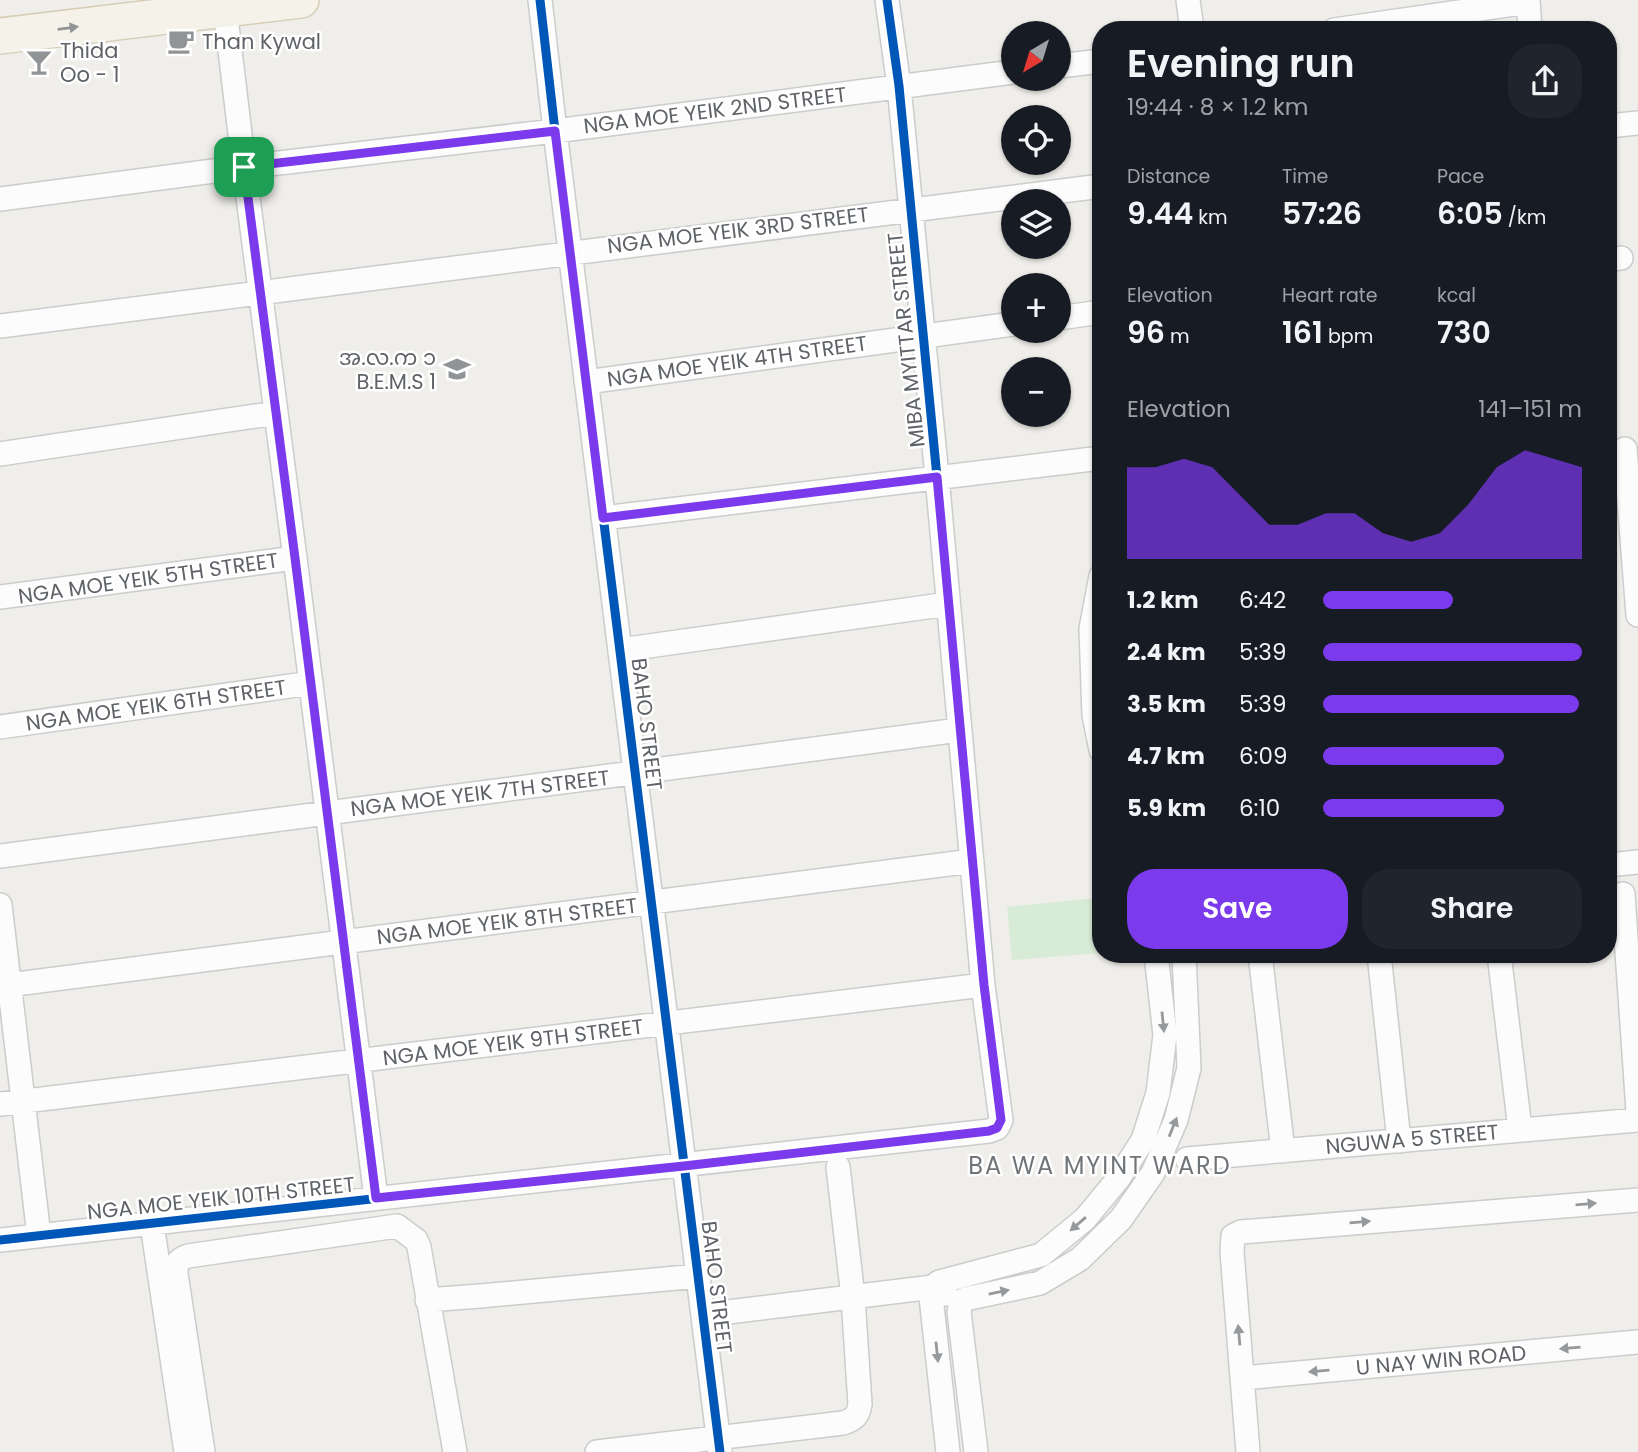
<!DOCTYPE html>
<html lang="en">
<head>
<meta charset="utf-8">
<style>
  body { margin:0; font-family:Poppins,"Noto Sans Myanmar",sans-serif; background:#20242c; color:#f1f3f6; height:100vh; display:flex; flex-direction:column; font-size:26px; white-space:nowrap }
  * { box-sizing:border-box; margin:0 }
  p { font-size:23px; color:#9ea1a6 }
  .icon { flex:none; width:38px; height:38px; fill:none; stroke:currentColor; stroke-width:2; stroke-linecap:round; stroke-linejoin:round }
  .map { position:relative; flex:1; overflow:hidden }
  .sheet { position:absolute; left:1092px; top:21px; width:525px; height:942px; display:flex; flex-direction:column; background:#171b24; border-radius:28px; box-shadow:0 2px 5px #0004 }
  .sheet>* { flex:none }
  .needle { width:46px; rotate:218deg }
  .tools { position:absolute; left:1001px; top:21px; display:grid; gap:14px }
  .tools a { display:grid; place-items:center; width:70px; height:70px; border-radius:50%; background:#171b24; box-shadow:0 2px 5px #0004; font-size:35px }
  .pin { position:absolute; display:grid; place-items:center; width:60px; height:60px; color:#fff; margin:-30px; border-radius:14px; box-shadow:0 4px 10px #0006 }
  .round { display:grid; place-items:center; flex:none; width:74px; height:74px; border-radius:28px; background:#20242c }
  .headline { display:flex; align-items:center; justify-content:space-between; height:119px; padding:0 35px }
  h1 { font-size:38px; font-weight:600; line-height:52px }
  .metrics { display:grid; grid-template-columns:repeat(3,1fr); gap:10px; height:119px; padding:7px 35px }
  .metrics div { display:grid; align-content:center }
  .metrics b { font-size:30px; font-weight:600 }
  .metrics small { font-size:19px; font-weight:400 }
  .metrics p { font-size:19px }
  .chart { height:196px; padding:14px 35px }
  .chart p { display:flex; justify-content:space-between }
  .chart svg { width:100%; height:126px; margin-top:7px; fill:#7c3aed; opacity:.7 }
  .primary-button { display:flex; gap:14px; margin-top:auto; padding:14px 35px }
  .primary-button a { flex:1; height:80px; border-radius:28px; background:#7c3aed; color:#fff; font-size:28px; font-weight:600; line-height:80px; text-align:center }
  .primary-button a+a { background:#20242c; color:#f1f3f6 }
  ul { padding:0 35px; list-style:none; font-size:23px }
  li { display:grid; grid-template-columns:112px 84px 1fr; align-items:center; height:52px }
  li i { height:18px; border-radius:9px; background:#7c3aed }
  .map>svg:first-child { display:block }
</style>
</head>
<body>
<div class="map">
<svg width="1638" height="1452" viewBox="0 0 1638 1452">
  <rect width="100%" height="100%" fill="#efeeea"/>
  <path fill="#d8ebd6" d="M 1096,898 L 1101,953 L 1012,960 L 1007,907 Z"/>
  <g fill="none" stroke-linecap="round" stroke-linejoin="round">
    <defs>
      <path id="minor" d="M 540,0 L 555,131 L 720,1452
        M 1188,0 L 1192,30
        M 1528,0 L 1530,30
        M 225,9 L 244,167 L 295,558 L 376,1198
        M 1334,30 L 1528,2
        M 1059,66 L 1101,61
        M 1608,126 L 1638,123
        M 0,199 L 244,167 L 555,131 L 1013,72
        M 1608,260 L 1621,258
        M 1059,318 L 1101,312
        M 0,326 C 367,280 733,230 1101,186
        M 586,382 L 1013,324
        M 1625,449 L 1638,615
        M 0,454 L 276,413
        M 603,518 L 1101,458
        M 1101,576 L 1091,629 L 1094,715 L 1101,750
        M 0,597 L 295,558
        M 620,650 L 948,604
        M 0,727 L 311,683
        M 0,856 L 959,730
        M 1608,865 L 1638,862
        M 1623,894 L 1638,1111
        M 0,905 L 39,1236
        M 1260,954 L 1283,1151
        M 1379,954 L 1399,1141
        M 1499,954 L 1520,1129
        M 0,986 L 972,861
        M 0,1104 L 983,985
        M 1187,1159 L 1638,1120
        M 152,1224 L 186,1452
        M 0,1240 C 330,1203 660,1169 989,1131 L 997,1128 L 1001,1120 L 983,985 L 937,477 L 899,86 L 887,0
        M 427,1300 L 480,1296 L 698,1276
        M 703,1315 L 933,1287 L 946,1294
        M 1243,1378 L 1638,1342
        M 203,1452 L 176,1274 C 176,1263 177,1260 188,1256 L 397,1226 L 416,1240 L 419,1247 L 455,1452
        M 597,1452 L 843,1423 C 855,1419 858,1416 860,1404 L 853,1297 L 838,1167
        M 948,1452 L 931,1297 L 933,1287 L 939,1282 L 1041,1255 L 1085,1219 L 1118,1179 L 1143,1140 L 1158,1093 L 1165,1035 L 1156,954
        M 976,1452 L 959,1312 L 961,1303 L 965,1299 L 1040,1283 L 1080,1259 L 1121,1219 L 1153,1173 L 1176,1120 L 1189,1068 L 1184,954
        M 1248,1452 L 1232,1252 L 1233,1236 L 1241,1232 L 1638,1200"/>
      <path id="primary" d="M 0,36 L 301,0"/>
    </defs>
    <use href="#minor" stroke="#cbcccc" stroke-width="26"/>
    <use href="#primary" stroke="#d7ceb8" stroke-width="38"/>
    <use href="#minor" stroke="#fdfcfc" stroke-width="23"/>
    <use href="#primary" stroke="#f4f2e9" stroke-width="35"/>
    <defs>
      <path id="cycleway" d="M 540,0 L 555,131 L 720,1452
        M 0,1240 C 330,1203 660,1169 989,1131 L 997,1128 L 1001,1120 L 983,985 L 937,477 L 899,86 L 887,0"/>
    </defs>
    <use href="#cycleway" stroke="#fff" stroke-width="13"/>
    <use href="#cycleway" stroke="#0057b8" stroke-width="9"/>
  </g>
  <defs><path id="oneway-solid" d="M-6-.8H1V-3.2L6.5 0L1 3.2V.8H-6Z" transform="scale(1.75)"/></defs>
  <use fill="#939595" href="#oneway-solid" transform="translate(68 28) rotate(-7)"/>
  <g fill="#96999c">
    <use href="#oneway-solid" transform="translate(1163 1022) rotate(84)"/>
    <use href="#oneway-solid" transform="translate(1173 1127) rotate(-68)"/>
    <use href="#oneway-solid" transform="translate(1586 1204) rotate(-5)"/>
    <use href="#oneway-solid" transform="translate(1360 1222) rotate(-5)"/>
    <use href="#oneway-solid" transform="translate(1078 1224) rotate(139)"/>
    <use href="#oneway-solid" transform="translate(999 1292) rotate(-12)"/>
    <use href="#oneway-solid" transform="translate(1239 1335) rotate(-95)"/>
    <use href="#oneway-solid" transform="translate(1570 1348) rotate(175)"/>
    <use href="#oneway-solid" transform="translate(937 1352) rotate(84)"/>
    <use href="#oneway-solid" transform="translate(1319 1371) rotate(175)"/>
  </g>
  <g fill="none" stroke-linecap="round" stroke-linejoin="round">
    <defs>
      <path id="route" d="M 555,131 L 603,518 L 937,477 L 984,985 L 1001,1120 L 997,1128 L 989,1131 L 684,1166 L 376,1198 L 295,558 L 244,167 Z"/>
    </defs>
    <use href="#route" stroke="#fff" stroke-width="14"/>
    <use href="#route" stroke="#7c3aed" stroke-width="9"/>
  </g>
  <defs>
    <symbol id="cafe-bare" viewBox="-9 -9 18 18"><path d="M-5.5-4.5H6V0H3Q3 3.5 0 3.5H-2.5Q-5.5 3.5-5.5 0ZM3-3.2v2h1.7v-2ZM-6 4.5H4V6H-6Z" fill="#919496" stroke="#fff" stroke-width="2.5" paint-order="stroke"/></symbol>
    <symbol id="bar-bare" viewBox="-9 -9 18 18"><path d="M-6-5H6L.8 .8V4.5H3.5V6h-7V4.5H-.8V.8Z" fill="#919496" stroke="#fff" stroke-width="2.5" paint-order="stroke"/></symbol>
    <symbol id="school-bare" viewBox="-9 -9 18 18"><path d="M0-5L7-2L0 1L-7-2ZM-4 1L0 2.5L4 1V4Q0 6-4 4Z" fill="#919496" stroke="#fff" stroke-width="2.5" paint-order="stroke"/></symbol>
  </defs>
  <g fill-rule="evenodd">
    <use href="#cafe-bare" x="162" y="22" width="38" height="38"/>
    <use href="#bar-bare" x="20" y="43" width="38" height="38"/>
    <use href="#school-bare" x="438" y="350" width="38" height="38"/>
  </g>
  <g text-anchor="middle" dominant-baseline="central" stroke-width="5" stroke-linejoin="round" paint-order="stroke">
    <g font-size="21" fill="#5f6368" stroke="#fff" text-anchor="start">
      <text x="202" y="41">Than Kywal</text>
      <text x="60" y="50">Thida<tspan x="60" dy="24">Oo - 1</tspan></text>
      <text x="436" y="357" text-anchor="end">အ.လ.က ၁<tspan x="436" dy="24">B.E.M.S 1</tspan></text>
    </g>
    <g font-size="21" fill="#5f6368" stroke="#fff">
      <text transform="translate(715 110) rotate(-7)">NGA MOE YEIK 2ND STREET</text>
      <text transform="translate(738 230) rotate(-7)">NGA MOE YEIK 3RD STREET</text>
      <text transform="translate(906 340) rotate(-96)">MIBA MYITTAR STREET</text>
      <text transform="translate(737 361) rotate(-8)">NGA MOE YEIK 4TH STREET</text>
      <text transform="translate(148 578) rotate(-8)">NGA MOE YEIK 5TH STREET</text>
      <text transform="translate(156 705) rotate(-8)">NGA MOE YEIK 6TH STREET</text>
      <text transform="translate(647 724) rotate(83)">BAHO STREET</text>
      <text transform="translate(480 793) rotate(-7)">NGA MOE YEIK 7TH STREET</text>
      <text transform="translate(507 921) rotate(-7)">NGA MOE YEIK 8TH STREET</text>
      <text transform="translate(513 1042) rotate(-7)">NGA MOE YEIK 9TH STREET</text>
      <text transform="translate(1412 1139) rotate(-5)">NGUWA 5 STREET</text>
      <text transform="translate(221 1198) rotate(-6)">NGA MOE YEIK 10TH STREET</text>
      <text transform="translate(717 1287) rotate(83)">BAHO STREET</text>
      <text transform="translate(1441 1360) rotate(-5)">U NAY WIN ROAD</text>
    </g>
    <g font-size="24" letter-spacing="2" fill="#70757a" stroke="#fff">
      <text x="1100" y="1165">BA WA MYINT WARD</text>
    </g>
  </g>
</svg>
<div class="tools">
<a><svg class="needle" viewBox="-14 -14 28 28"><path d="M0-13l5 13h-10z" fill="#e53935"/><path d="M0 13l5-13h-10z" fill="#9ea1a6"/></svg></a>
<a><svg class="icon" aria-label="locate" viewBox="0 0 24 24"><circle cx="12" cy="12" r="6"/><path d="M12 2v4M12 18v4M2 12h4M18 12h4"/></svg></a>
<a><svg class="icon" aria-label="layers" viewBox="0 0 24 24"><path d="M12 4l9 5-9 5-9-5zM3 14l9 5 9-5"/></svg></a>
<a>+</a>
<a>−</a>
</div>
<div class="pin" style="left:244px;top:167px;background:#1e9e55"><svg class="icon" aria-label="arrive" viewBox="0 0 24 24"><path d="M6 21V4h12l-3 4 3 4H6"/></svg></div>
<section class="sheet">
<div class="headline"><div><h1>Evening run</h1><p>19:44 · 8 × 1.2 km</p></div><a class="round"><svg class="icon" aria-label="share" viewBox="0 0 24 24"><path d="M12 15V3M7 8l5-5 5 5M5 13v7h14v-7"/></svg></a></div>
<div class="metrics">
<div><p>Distance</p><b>9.44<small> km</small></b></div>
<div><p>Time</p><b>57:26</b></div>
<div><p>Pace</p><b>6:05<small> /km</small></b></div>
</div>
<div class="metrics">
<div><p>Elevation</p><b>96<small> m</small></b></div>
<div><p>Heart rate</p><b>161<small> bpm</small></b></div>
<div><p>kcal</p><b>730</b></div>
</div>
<div class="chart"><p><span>Elevation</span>141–151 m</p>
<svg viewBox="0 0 160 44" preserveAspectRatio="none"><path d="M0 44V12L10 12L20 9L30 12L40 22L50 32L60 32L70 28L80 28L90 35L100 38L110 35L120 25L130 12L140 6L150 9L160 12V44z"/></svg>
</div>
<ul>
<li><b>1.2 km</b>6:42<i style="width:50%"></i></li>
<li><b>2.4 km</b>5:39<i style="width:100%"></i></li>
<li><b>3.5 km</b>5:39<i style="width:99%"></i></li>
<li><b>4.7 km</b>6:09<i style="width:70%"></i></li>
<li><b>5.9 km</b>6:10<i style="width:70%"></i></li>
</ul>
<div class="primary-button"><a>Save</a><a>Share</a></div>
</section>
</div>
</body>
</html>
